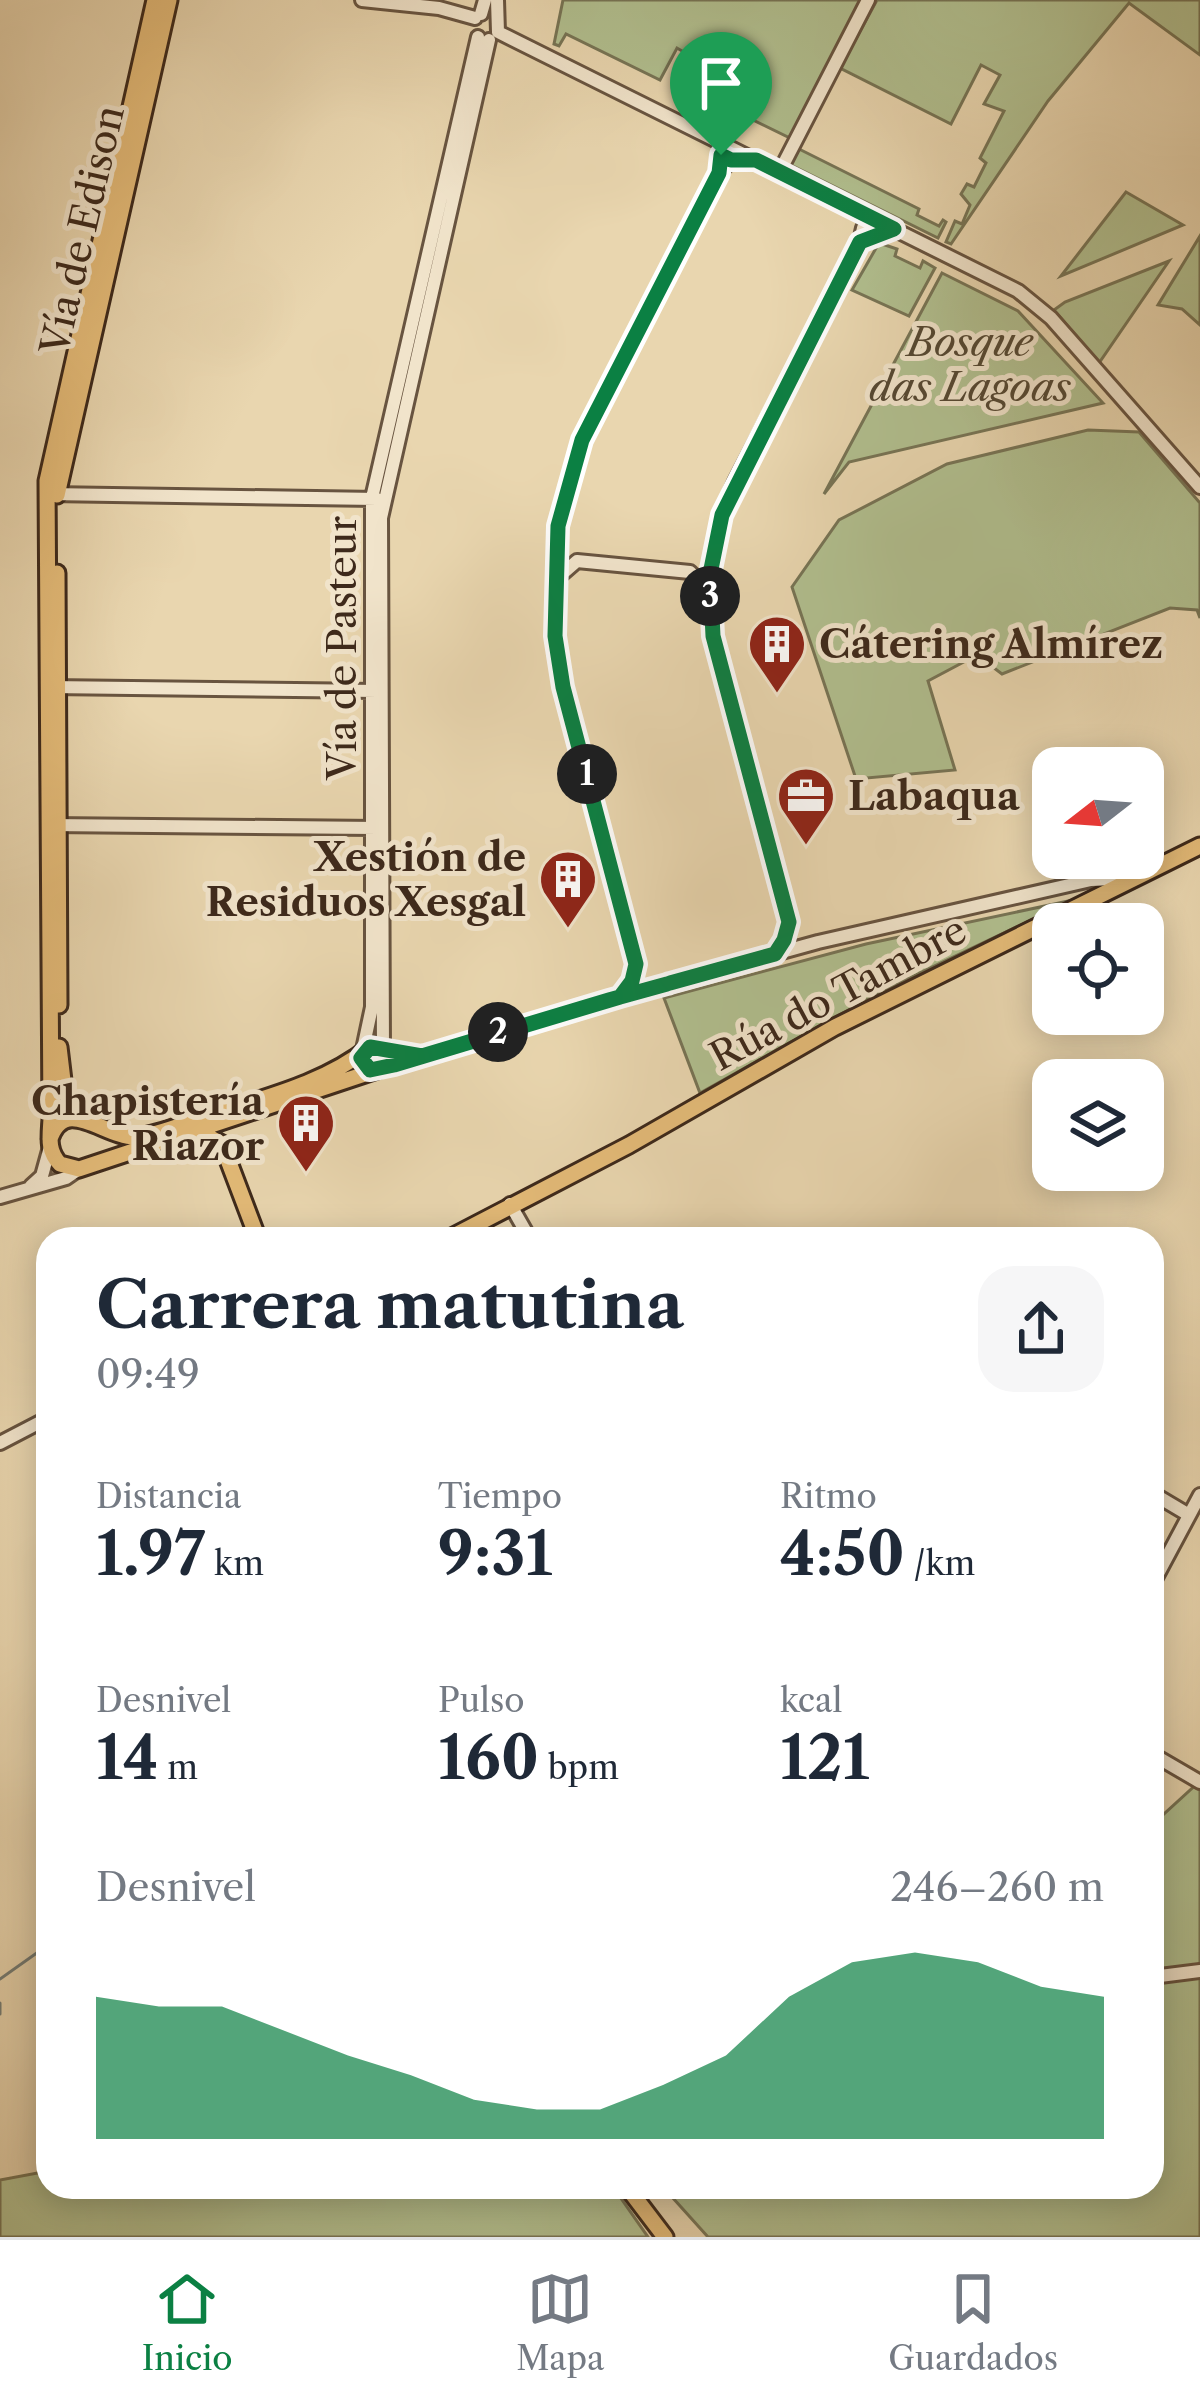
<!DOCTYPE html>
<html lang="es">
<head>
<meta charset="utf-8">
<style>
  body { margin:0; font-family:"Libre Caslon Text",serif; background:#f6f6f7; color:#1f2937; height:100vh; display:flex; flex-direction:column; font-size:45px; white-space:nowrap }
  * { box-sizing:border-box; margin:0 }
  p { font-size:39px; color:#747a83 }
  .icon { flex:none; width:66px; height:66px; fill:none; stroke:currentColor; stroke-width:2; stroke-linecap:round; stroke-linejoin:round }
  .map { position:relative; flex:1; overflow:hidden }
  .panel { position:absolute; left:36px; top:1227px; width:1128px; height:972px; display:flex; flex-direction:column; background:#fff; border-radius:36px; box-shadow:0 6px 30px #0003 }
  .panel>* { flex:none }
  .needle { width:78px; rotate:253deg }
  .buttons { position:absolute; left:1032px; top:747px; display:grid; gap:24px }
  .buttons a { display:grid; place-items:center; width:132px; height:132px; border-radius:24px; background:#fff; box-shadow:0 6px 30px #0003; font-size:60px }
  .pin { position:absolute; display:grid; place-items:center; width:102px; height:102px; color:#fff; margin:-123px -51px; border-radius:50% 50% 50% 0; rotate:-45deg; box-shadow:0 0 12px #0007 }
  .pin .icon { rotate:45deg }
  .km { position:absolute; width:60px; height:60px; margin:-30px; border-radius:50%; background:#222; color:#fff; font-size:33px; line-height:60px; text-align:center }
  .round { display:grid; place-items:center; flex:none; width:126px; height:126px; border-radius:36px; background:#f6f6f7 }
  .head { display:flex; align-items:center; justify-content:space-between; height:204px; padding:0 60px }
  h1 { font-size:66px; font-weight:700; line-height:90px }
  .stats { display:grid; grid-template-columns:repeat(3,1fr); gap:18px; height:204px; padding:12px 60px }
  .stats div { display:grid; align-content:center }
  .stats b { font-size:60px; font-weight:700 }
  .stats small { font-size:33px; font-weight:400 }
  .stats p { font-size:33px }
  .chart { height:336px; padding:24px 60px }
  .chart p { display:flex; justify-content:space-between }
  .chart svg { width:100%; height:216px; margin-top:12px; fill:#0b8043; opacity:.7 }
  .menu { display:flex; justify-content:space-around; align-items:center; height:168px; border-top:3px solid #e0e1e3; background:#fff; font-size:33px; color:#747a83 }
  .menu a { display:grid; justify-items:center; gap:6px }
  .menu .active { color:#0b8043 }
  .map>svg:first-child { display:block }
</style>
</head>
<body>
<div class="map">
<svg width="1200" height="2237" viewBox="0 0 1200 2237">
  <rect width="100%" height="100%" fill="#e9d6af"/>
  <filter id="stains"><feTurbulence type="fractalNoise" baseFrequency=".00167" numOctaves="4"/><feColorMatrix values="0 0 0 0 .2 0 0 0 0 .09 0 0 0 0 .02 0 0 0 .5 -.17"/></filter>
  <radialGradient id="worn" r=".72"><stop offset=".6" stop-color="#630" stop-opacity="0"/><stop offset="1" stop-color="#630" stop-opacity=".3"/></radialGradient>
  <path fill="#b1bf8f" stroke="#777455" stroke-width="3" d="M 563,0 L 863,0 L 790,138 L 681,85 L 694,58 L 677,48 L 660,80 L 566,34 L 559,46 L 554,44 Z
    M 877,0 L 1200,0 L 1200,55 L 1129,3 L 1048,101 L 951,244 L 946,242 L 955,221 L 962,224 L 970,205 L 961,194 L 967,184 L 974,187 L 986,163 L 980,158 L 1004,111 L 984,104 L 1000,75 L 981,65 L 951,124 L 840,68 Z
    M 797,148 L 919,209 L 917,215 L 939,226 L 943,220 L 946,222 L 938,238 L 789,164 Z
    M 1126,192 L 1183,225 L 1061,276 Z
    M 1200,236 L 1200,325 L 1182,309 L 1158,305 Z
    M 879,243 L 897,249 L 895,256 L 920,268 L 923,261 L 935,268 L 909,316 L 852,290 Z
    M 1169,261 L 1099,363 L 1054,310 L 1065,302 Z
    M 942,273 L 1018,311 L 1103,403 L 849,462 L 824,494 Z
    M 1088,430 L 1139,432 L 1200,503 L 1200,618 L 1197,610 L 1170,608 L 1002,674 L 977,655 L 928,681 L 955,770 L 856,779 L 792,587 L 839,520 L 947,464 Z
    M 1073,900 L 886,989 L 700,1093 L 664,998 L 866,944 Z
    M 1200,1781 L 1200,2237 L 708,2237 L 663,2187 L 1152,2187 L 1152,1825 Z
    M 48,2171 L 48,2187 L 613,2187 L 648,2237 L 0,2237 L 0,2180 Z"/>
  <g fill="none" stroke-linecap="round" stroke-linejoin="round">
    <path stroke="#757e77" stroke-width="3" d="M 0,1979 L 48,1945
      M 0,2003 L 0,2014"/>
    <defs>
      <path id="minor" d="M 362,0 L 439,8 L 475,18
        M 497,0 L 498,32
        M 481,14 L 485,0
        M 498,32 L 1018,291 L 1051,318 L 1200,487
        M 780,171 L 868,0
        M 49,494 L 377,499
        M 554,581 L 577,561 L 690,572 L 709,591
        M 49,687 L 377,691
        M 49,825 L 377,828
        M 775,954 L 784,941 L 789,923 L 713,636 C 706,581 712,532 735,482 L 860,241 L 863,228 L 873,218 L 871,229 L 860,241
        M 620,997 L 632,981 L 636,964 L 563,687 L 555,636 L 558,526 L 582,440 L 719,173 L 731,161 L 754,159
        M 362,1054 L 372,1007 L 372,498 L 478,37
        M 422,1056 L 383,1052 L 381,518 L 489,40
        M 380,1068 L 546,1017 L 818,942 L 1091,880 L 1133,878
        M 31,1186 L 42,1176 L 50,1147
        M 0,1197 L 66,1178 L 79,1169
        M 510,1204 L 530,1239
        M 0,1443 L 48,1418
        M 1152,1493 L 1189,1515
        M 1152,1585 L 1200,1495
        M 1152,1754 L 1200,1782
        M 1152,1977 L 1200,1971"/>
      <path id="major" d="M 57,495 L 169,0
        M 57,573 L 59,1005
        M 59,1047 L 64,1089 L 80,1117
        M 198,1131 L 222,1144 L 258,1239
        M 50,1139 C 65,1094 105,1138 136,1137 C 160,1135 185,1123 208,1116 C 263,1098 324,1084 370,1047 L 380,1049 L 385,1059 L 377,1070 L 79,1169 L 60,1164 C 47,1151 50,1136 51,1119 L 47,481 L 155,0
        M 448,1239 L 629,1145 L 835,1027 L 1200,846
        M 627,2187 L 665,2237"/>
    </defs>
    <use href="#minor" stroke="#685440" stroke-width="18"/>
    <use href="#major" stroke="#3d291b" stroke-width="21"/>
    <use href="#minor" stroke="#f1e4cb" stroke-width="12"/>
    <use href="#major" stroke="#e4bb78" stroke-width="15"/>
  </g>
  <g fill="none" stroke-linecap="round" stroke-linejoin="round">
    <defs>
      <path id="route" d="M 721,155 L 719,173 L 582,440 L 558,526 L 555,636 L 563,687 L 636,964 L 632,981 L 620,997 L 394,1065 L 370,1070 L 361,1058 L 370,1047 L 422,1056 L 609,1000 L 667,984 L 670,983 L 775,954 L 784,940 L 789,922 L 713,636 L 710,574 L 722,515 L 860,242 L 894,229 L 756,160 L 731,160 L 721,155"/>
    </defs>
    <use href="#route" stroke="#fff" stroke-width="24"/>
    <use href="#route" stroke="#0b8043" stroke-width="15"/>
  </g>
  <defs>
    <symbol id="building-pin" viewBox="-11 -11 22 30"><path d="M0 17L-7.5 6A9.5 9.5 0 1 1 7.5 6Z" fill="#8f2418" stroke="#f1e4cb"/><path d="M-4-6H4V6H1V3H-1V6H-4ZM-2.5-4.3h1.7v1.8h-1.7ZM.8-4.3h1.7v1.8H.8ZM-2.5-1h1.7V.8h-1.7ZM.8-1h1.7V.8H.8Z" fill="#fff"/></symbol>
    <symbol id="office-pin" viewBox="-11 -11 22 30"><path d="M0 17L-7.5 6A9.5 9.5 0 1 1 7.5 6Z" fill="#8f2418" stroke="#f1e4cb"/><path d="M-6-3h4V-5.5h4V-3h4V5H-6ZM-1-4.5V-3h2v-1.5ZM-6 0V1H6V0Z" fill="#fff"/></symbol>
  </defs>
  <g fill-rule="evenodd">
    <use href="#building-pin" x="744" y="611" width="66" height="90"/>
    <use href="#office-pin" x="773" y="763" width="66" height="90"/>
    <use href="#building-pin" x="535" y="846" width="66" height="90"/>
    <use href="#building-pin" x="273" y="1090" width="66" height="90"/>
  </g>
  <g text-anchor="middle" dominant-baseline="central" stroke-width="10" stroke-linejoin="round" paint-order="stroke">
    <g font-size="39" fill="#3d291b" stroke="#f1e4cb">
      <text transform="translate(82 230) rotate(-77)">Vía de Edison</text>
      <text transform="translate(342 648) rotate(-90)">Vía de Pasteur</text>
      <text transform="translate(838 993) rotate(-28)">Rúa do Tambre</text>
    </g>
    <g font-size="39" font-style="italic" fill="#544732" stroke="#f1e4cb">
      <text x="970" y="342">Bosque<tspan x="970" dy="45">das Lagoas</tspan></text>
    </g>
    <g font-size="39" font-weight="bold" fill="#3d291b" stroke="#f1e4cb" text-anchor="start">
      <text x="819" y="644">Cátering Almírez</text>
      <text x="848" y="796">Labaqua</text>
      <text x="526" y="857" text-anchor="end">Xestión de<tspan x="526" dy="45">Residuos Xesgal</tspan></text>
      <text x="264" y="1101" text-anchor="end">Chapistería<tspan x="264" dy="45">Riazor</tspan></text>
    </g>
  </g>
  <rect width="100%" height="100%" filter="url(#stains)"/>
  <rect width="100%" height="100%" fill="url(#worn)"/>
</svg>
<div class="buttons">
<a><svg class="needle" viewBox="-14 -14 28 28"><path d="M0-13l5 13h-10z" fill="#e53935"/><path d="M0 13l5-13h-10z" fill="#747a83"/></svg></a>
<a><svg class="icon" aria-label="locate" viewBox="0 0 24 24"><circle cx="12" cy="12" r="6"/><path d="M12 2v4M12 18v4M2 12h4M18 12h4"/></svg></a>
<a><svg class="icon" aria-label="layers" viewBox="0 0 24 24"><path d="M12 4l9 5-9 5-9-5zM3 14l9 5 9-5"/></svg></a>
</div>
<div class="pin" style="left:721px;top:155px;background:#1e9e55"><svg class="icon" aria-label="arrive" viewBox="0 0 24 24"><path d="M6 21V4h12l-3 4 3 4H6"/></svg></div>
<b class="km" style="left:587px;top:774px">1</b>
<b class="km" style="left:498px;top:1032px">2</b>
<b class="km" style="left:710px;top:596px">3</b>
<section class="panel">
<div class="head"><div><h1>Carrera matutina</h1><p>09:49</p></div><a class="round"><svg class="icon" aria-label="share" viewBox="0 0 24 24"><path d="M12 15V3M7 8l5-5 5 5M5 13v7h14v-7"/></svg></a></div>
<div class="stats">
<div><p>Distancia</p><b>1.97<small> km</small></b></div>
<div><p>Tiempo</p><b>9:31</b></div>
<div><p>Ritmo</p><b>4:50<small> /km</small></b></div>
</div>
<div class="stats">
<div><p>Desnivel</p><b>14<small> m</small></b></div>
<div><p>Pulso</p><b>160<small> bpm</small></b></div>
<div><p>kcal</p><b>121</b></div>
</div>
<div class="chart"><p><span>Desnivel</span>246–260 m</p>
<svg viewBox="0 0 160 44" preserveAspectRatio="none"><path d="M0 44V15L10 17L20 17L30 22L40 27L50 31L60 36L70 38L80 38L90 33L100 27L110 15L120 8L130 6L140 8L150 13L160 15V44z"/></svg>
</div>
</section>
</div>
<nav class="menu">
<a class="active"><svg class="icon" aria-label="home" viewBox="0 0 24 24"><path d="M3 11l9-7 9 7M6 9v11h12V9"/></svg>Inicio</a>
<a><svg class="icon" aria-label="map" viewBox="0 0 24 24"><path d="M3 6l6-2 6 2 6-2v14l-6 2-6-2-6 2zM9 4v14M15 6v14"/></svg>Mapa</a>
<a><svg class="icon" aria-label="saved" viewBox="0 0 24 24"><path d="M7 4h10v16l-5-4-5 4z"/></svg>Guardados</a>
</nav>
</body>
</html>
